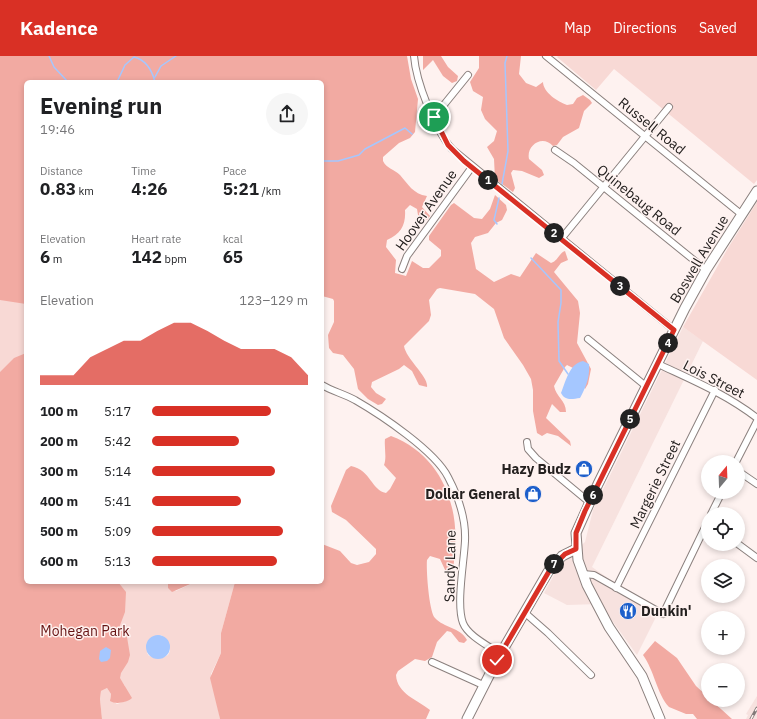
<!DOCTYPE html>
<html lang="en">
<head>
<meta charset="utf-8">
<style>
  body { margin:0; font-family:"IBM Plex Sans",sans-serif; background:#f6f6f6; color:#202124; height:100vh; display:flex; flex-direction:column; font-size:15px; white-space:nowrap }
  * { box-sizing:border-box; margin:0 }
  p { font-size:13px; color:#757577 }
  .icon { flex:none; width:22px; height:22px; fill:none; stroke:currentColor; stroke-width:2; stroke-linecap:round; stroke-linejoin:round }
  .map { position:relative; flex:1; overflow:hidden }
  .sheet { position:absolute; left:24px; top:24px; width:300px; height:504px; display:flex; flex-direction:column; background:#fff; border-radius:6px; box-shadow:0 2px 6px #0003 }
  .sheet>* { flex:none }
  .needle { width:26px; rotate:19deg }
  .buttons { position:absolute; left:701px; top:399px; display:grid; gap:8px }
  .buttons a { display:grid; place-items:center; width:44px; height:44px; border-radius:50%; background:#fff; box-shadow:0 2px 6px #0003; font-size:20px }
  .pin { position:absolute; display:grid; place-items:center; width:34px; height:34px; color:#fff; margin:-17px; border:2px solid #fff; border-radius:50%; box-shadow:0 1px 4px #0007 }
  .km { position:absolute; width:20px; height:20px; margin:-10px; border-radius:50%; background:#222; color:#fff; font-size:11px; line-height:20px; text-align:center }
  .round { display:grid; place-items:center; flex:none; width:42px; height:42px; border-radius:21px; background:#f6f6f6 }
  .summary { display:flex; align-items:center; justify-content:space-between; height:68px; padding:0 16px }
  h1 { font-size:22px; font-weight:700; line-height:30px }
  .figures { display:grid; grid-template-columns:repeat(3,1fr); gap:6px; height:68px; padding:4px 16px }
  .figures div { display:grid; align-content:center }
  .figures b { font-size:17px; font-weight:700 }
  .figures small { font-size:11px; font-weight:400 }
  .figures p { font-size:11px }
  .chart { height:112px; padding:8px 16px }
  .chart p { display:flex; justify-content:space-between }
  .chart svg { width:100%; height:72px; margin-top:4px; fill:#d93025; opacity:.7 }
  ul { padding:0 16px; list-style:none; font-size:13px }
  li { display:grid; grid-template-columns:64px 48px 1fr; align-items:center; height:30px }
  li i { height:10px; border-radius:5px; background:#d93025 }
  header { display:flex; align-items:center; gap:24px; box-sizing:border-box; height:56px; padding:0 20px; background:#d93025; color:#fff }
  header strong { font-size:19px }
  nav { display:flex; gap:22px; margin-inline-start:auto; font-size:14px }
  .map>svg:first-child { display:block }
</style>
</head>
<body>
<header>
<strong>Kadence</strong>
<nav><a>Map</a><a>Directions</a><a>Saved</a></nav>
</header>
<div class="map">
<svg width="757" height="663" viewBox="0 0 757 663">
  <rect width="100%" height="100%" fill="#fef2f0"/>
  <path fill="#f7e2df" d="M 683,271 L 703,285 L 592,511 L 658,557 L 637,599 L 600,548 L 567,549 L 544,537 L 559,510 L 585,486 L 593,454 Z
    M 757,640 L 757,663 L 746,663 L 748,659 L 746,658 Z"/>
  <path fill="#f8d9d5" fill-rule="evenodd" d="M 0,0 L 26,26 L 26,526 L 168,526 L 168,532 L 176,535 L 195,526 L 235,526 L 221,577 L 221,597 L 211,618 L 220,663 L 102,663 L 100,643 L 101,635 L 107,632 L 111,638 L 110,643 L 117,648 L 126,645 L 125,630 L 120,623 L 120,617 L 0,663 ZM 161,579 L 166,583 L 170,595 L 168,599 L 162,602 L 149,600 L 147,597 L 148,589 Z
    M 558,0 L 757,0 L 757,124 L 754,128 L 614,13 L 596,34 L 557,1 Z
    M 757,146 L 757,324 L 683,271 L 728,192 Z"/>
  <path fill="#f2aaa2" d="M 0,0 L 407,0 L 411,23 L 418,43 L 415,76 L 410,82 L 399,87 L 383,101 L 383,105 C 387,113 394,113 400,119 C 408,128 413,138 427,140 L 422,151 L 430,160 L 427,164 L 418,159 L 417,153 L 410,149 L 405,154 C 406,169 401,178 387,184 L 386,191 L 396,204 L 395,217 L 406,220 L 412,205 L 423,212 L 429,212 L 441,200 L 441,194 L 429,184 L 429,180 L 451,149 L 454,147 L 474,162 L 482,163 L 490,153 L 495,139 L 506,149 L 507,154 L 502,164 L 496,167 L 488,177 L 475,181 L 471,187 L 476,213 L 494,226 L 511,218 L 520,221 L 536,197 L 551,207 C 558,205 559,197 565,195 L 568,204 L 561,207 L 554,216 L 578,245 L 580,257 L 577,287 L 591,313 L 588,328 L 585,333 L 573,312 L 567,309 L 565,311 L 554,330 C 556,341 566,344 566,356 L 560,356 L 552,348 L 546,362 L 570,385 L 571,390 L 558,380 L 547,377 L 542,380 L 537,377 L 533,355 L 533,334 L 531,323 L 523,309 L 504,282 L 494,253 L 475,238 L 440,232 L 437,233 L 429,244 L 431,259 L 429,265 L 404,290 C 406,303 429,321 427,331 L 419,329 L 412,315 L 404,309 L 399,313 L 372,326 L 371,331 L 376,337 L 386,343 L 382,348 L 378,349 L 368,343 L 358,333 L 354,313 L 343,299 L 333,297 L 329,292 L 328,279 L 334,266 L 334,245 L 333,243 L 322,240 L 322,26 L 26,26 L 26,248 L 0,244 Z
    M 423,0 L 441,0 L 448,11 L 458,20 L 457,25 L 452,27 L 443,20 L 433,4 L 423,14 Z
    M 479,0 L 521,0 L 519,18 L 526,27 L 536,31 L 543,26 C 543,36 558,46 567,49 L 573,48 L 577,42 L 583,39 L 590,44 L 592,47 L 584,55 L 579,72 L 563,81 L 557,89 L 553,90 C 542,78 526,90 529,103 L 542,114 L 544,119 L 539,122 L 522,115 L 513,114 L 511,117 L 515,132 L 513,136 L 495,123 L 494,103 L 487,91 L 494,85 L 497,75 L 485,63 L 481,54 L 483,41 L 473,35 L 470,26 L 479,12 Z
    M 26,297 L 26,526 L 118,526 L 126,536 L 125,556 L 119,572 L 127,581 L 130,599 L 128,606 L 121,617 L 120,622 L 132,642 C 128,646 116,649 110,645 L 111,638 L 107,632 L 101,635 L 100,643 L 102,663 L 0,663 L 0,316 L 14,302 Z
    M 391,380 C 439,398 459,446 455,494 C 454,502 455,512 449,517 L 446,516 L 440,503 L 430,500 L 427,504 C 426,513 429,556 435,562 C 444,572 460,571 467,584 L 464,587 L 459,586 L 451,576 L 447,575 L 437,586 L 432,601 L 425,605 L 415,603 L 398,615 L 396,619 C 397,638 418,644 430,654 L 426,663 L 220,663 L 210,622 L 221,597 L 221,577 L 235,526 L 322,526 L 322,488 L 340,495 L 351,507 L 357,509 L 369,506 L 376,498 L 376,493 L 346,464 L 332,456 L 331,450 L 346,414 L 351,410 C 371,414 371,434 386,437 L 390,433 L 396,422 L 384,409 C 387,401 384,392 385,383 Z
    M 168,526 L 195,526 L 172,536 L 168,532 Z
    M 655,585 L 677,602 L 696,630 L 708,641 L 708,644 L 711,644 L 732,663 L 697,663 L 693,658 L 686,658 L 669,651 C 657,638 654,614 643,599 Z"/>
  <path fill="#a5c7ff" d="M 583,305 L 589,308 C 590,321 586,331 580,342 C 572,343 565,345 561,337 C 566,325 569,308 583,305 Z
    M146 591a12 12 0 1 1 24 0a12 12 0 1 1-24 0Z
    M 106,591 L 111,594 L 110,602 L 107,605 L 101,606 L 99,603 L 100,595 Z"/>
  <g fill="none" stroke-linecap="round" stroke-linejoin="round">
    <path stroke="#a5c7ff" stroke-width="1.5" d="M 49,0 L 54,11 L 68,26
      M 155,21 L 161,10 L 176,0
      M 117,26 L 125,9 L 134,1 C 146,4 152,14 155,26
      M 322,105 L 338,105 L 359,99 L 365,93 L 405,72 L 412,78
      M 502,128 L 508,95 L 505,7 L 507,0
      M 497,168 L 494,164 L 499,142
      M 531,202 L 561,234 L 561,247 L 558,266 L 559,305 L 568,318"/>
    <defs>
      <path id="street" d="M 414,0 C 416,26 435,74 452,93 L 674,274
        M 546,0 L 741,158
        M 434,61 L 468,19
        M 555,94 L 574,107 L 706,214
        M 561,183 L 669,51
        M 402,213 L 407,200 L 472,111
        M 588,283 L 647,331
        M 658,308 C 692,324 726,338 757,362
        M 322,329 C 332,335 344,338 355,344 C 381,359 435,395 448,421 C 458,440 466,464 465,485 C 464,506 456,549 463,567 C 468,580 489,590 500,598
        M 527,386 L 528,393 L 536,402 L 589,446
        M 736,406 L 757,365
        M 738,415 L 757,428
        M 711,458 L 722,436
        M 738,488 L 757,502
        M 583,518 L 594,519 L 663,558 L 708,465
        M 616,532 L 715,334
        M 524,556 L 548,577 L 591,619
        M 432,606 L 483,629"/>
      <path id="secondary" d="M 467,663 L 497,604 L 548,516 L 562,500 L 576,493
        M 660,663 L 642,620 L 609,571 L 587,529 L 578,504 L 576,477 L 598,428 L 685,252 L 706,214 L 757,135"/>
    </defs>
    <use href="#street" stroke="#8b807e" stroke-width="8"/>
    <use href="#secondary" stroke="#8b807e" stroke-width="11"/>
    <use href="#street" stroke="#fff" stroke-width="6"/>
    <use href="#secondary" stroke="#fff" stroke-width="9"/>
    <defs>
      <path id="rail" d="M 751,663 L 757,652"/>
    </defs>
    <use href="#rail" stroke="#827a79" stroke-width="3"/>
    <use href="#rail" stroke="#fef2f0" stroke-width="1.5" stroke-dasharray="4.5" stroke-linecap="butt"/>
  </g>
  <g fill="none" stroke-linecap="round" stroke-linejoin="round">
    <defs>
      <path id="route" d="M 434,61 L 448,89 L 464,105 L 674,274 L 585,455 L 576,477 L 576,493 L 565,498 L 551,512 L 497,604"/>
    </defs>
    <use href="#route" stroke="#fff" stroke-width="8"/>
    <use href="#route" stroke="#d93025" stroke-width="5"/>
  </g>
  <defs>
    <symbol id="shop-disc" viewBox="-11 -11 22 22"><circle r="9.5" fill="#1d5fcb" stroke="#fef2f0"/><path d="M-5-2.5h2.3a2.7 3.5 0 0 1 5.4 0H5L5.5 6h-11ZM-1.5-2.5h3a1.5 2.3 0 0 0-3 0Z" fill="#fff"/></symbol>
    <symbol id="restaurant-disc" viewBox="-11 -11 22 22"><circle r="9.5" fill="#1d5fcb" stroke="#fef2f0"/><path d="M-5-6h1v4h1v-4h1v4h1v-4h1v5L-1.5 .5V6h-2V.5L-5-1ZM5-6V6H3V1.5H1.5Q1.5-4 5-6Z" fill="#fff"/></symbol>
  </defs>
  <g fill-rule="evenodd">
    <use href="#shop-disc" x="574" y="403" width="20" height="20"/>
    <use href="#shop-disc" x="523" y="428" width="20" height="20"/>
    <use href="#restaurant-disc" x="618" y="545" width="20" height="20"/>
  </g>
  <g text-anchor="middle" dominant-baseline="central" stroke-width="3" stroke-linejoin="round" paint-order="stroke">
    <g font-size="14" fill="#24201f" stroke="#fef2f0">
      <text transform="translate(652 70) rotate(39)">Russell Road</text>
      <text transform="translate(639 144) rotate(39)">Quinebaug Road</text>
      <text transform="translate(426 154) rotate(-55)">Hoover Avenue</text>
      <text transform="translate(699 203) rotate(-59)">Boswell Avenue</text>
      <text transform="translate(714 323) rotate(27)">Lois Street</text>
      <text transform="translate(655 428) rotate(-64)">Margerie Street</text>
      <text transform="translate(450 510) rotate(-89)">Sandy Lane</text>
    </g>
    <g font-size="14" font-weight="bold" fill="#24201f" stroke="#fef2f0" text-anchor="end">
      <text x="571" y="413">Hazy Budz</text>
      <text x="520" y="438">Dollar General</text>
      <text x="641" y="555" text-anchor="start">Dunkin'</text>
    </g>
    <g font-size="14" fill="#661313" stroke="#fef2f0">
      <text x="85" y="575">Mohegan Park</text>
    </g>
  </g>
</svg>
<div class="buttons">
<a><svg class="needle" viewBox="-14 -14 28 28"><path d="M0-13l5 13h-10z" fill="#e53935"/><path d="M0 13l5-13h-10z" fill="#757577"/></svg></a>
<a><svg class="icon" aria-label="locate" viewBox="0 0 24 24"><circle cx="12" cy="12" r="6"/><path d="M12 2v4M12 18v4M2 12h4M18 12h4"/></svg></a>
<a><svg class="icon" aria-label="layers" viewBox="0 0 24 24"><path d="M12 4l9 5-9 5-9-5zM3 14l9 5 9-5"/></svg></a>
<a>+</a>
<a>−</a>
</div>
<div class="pin" style="left:434px;top:61px;background:#1e9e55"><svg class="icon" aria-label="arrive" viewBox="0 0 24 24"><path d="M6 21V4h12l-3 4 3 4H6"/></svg></div>
<div class="pin" style="left:497px;top:604px;background:#d93025"><svg class="icon" aria-label="check" viewBox="0 0 24 24"><path d="M5 12l5 5 9-10"/></svg></div>
<b class="km" style="left:488px;top:124px">1</b>
<b class="km" style="left:554px;top:177px">2</b>
<b class="km" style="left:620px;top:230px">3</b>
<b class="km" style="left:668px;top:287px">4</b>
<b class="km" style="left:630px;top:363px">5</b>
<b class="km" style="left:593px;top:439px">6</b>
<b class="km" style="left:554px;top:508px">7</b>
<section class="sheet">
<div class="summary"><div><h1>Evening run</h1><p>19:46</p></div><a class="round"><svg class="icon" aria-label="share" viewBox="0 0 24 24"><path d="M12 15V3M7 8l5-5 5 5M5 13v7h14v-7"/></svg></a></div>
<div class="figures">
<div><p>Distance</p><b>0.83<small> km</small></b></div>
<div><p>Time</p><b>4:26</b></div>
<div><p>Pace</p><b>5:21<small> /km</small></b></div>
</div>
<div class="figures">
<div><p>Elevation</p><b>6<small> m</small></b></div>
<div><p>Heart rate</p><b>142<small> bpm</small></b></div>
<div><p>kcal</p><b>65</b></div>
</div>
<div class="chart"><p><span>Elevation</span>123–129 m</p>
<svg viewBox="0 0 160 44" preserveAspectRatio="none"><path d="M0 44V38L10 38L20 38L30 27L40 22L50 17L60 17L70 11L80 6L90 6L100 11L110 17L120 22L130 22L140 22L150 27L160 38V44z"/></svg>
</div>
<ul>
<li><b>100 m</b>5:17<i style="width:76%"></i></li>
<li><b>200 m</b>5:42<i style="width:56%"></i></li>
<li><b>300 m</b>5:14<i style="width:79%"></i></li>
<li><b>400 m</b>5:41<i style="width:57%"></i></li>
<li><b>500 m</b>5:09<i style="width:84%"></i></li>
<li><b>600 m</b>5:13<i style="width:80%"></i></li>
</ul>
</section>
</div>
</body>
</html>
